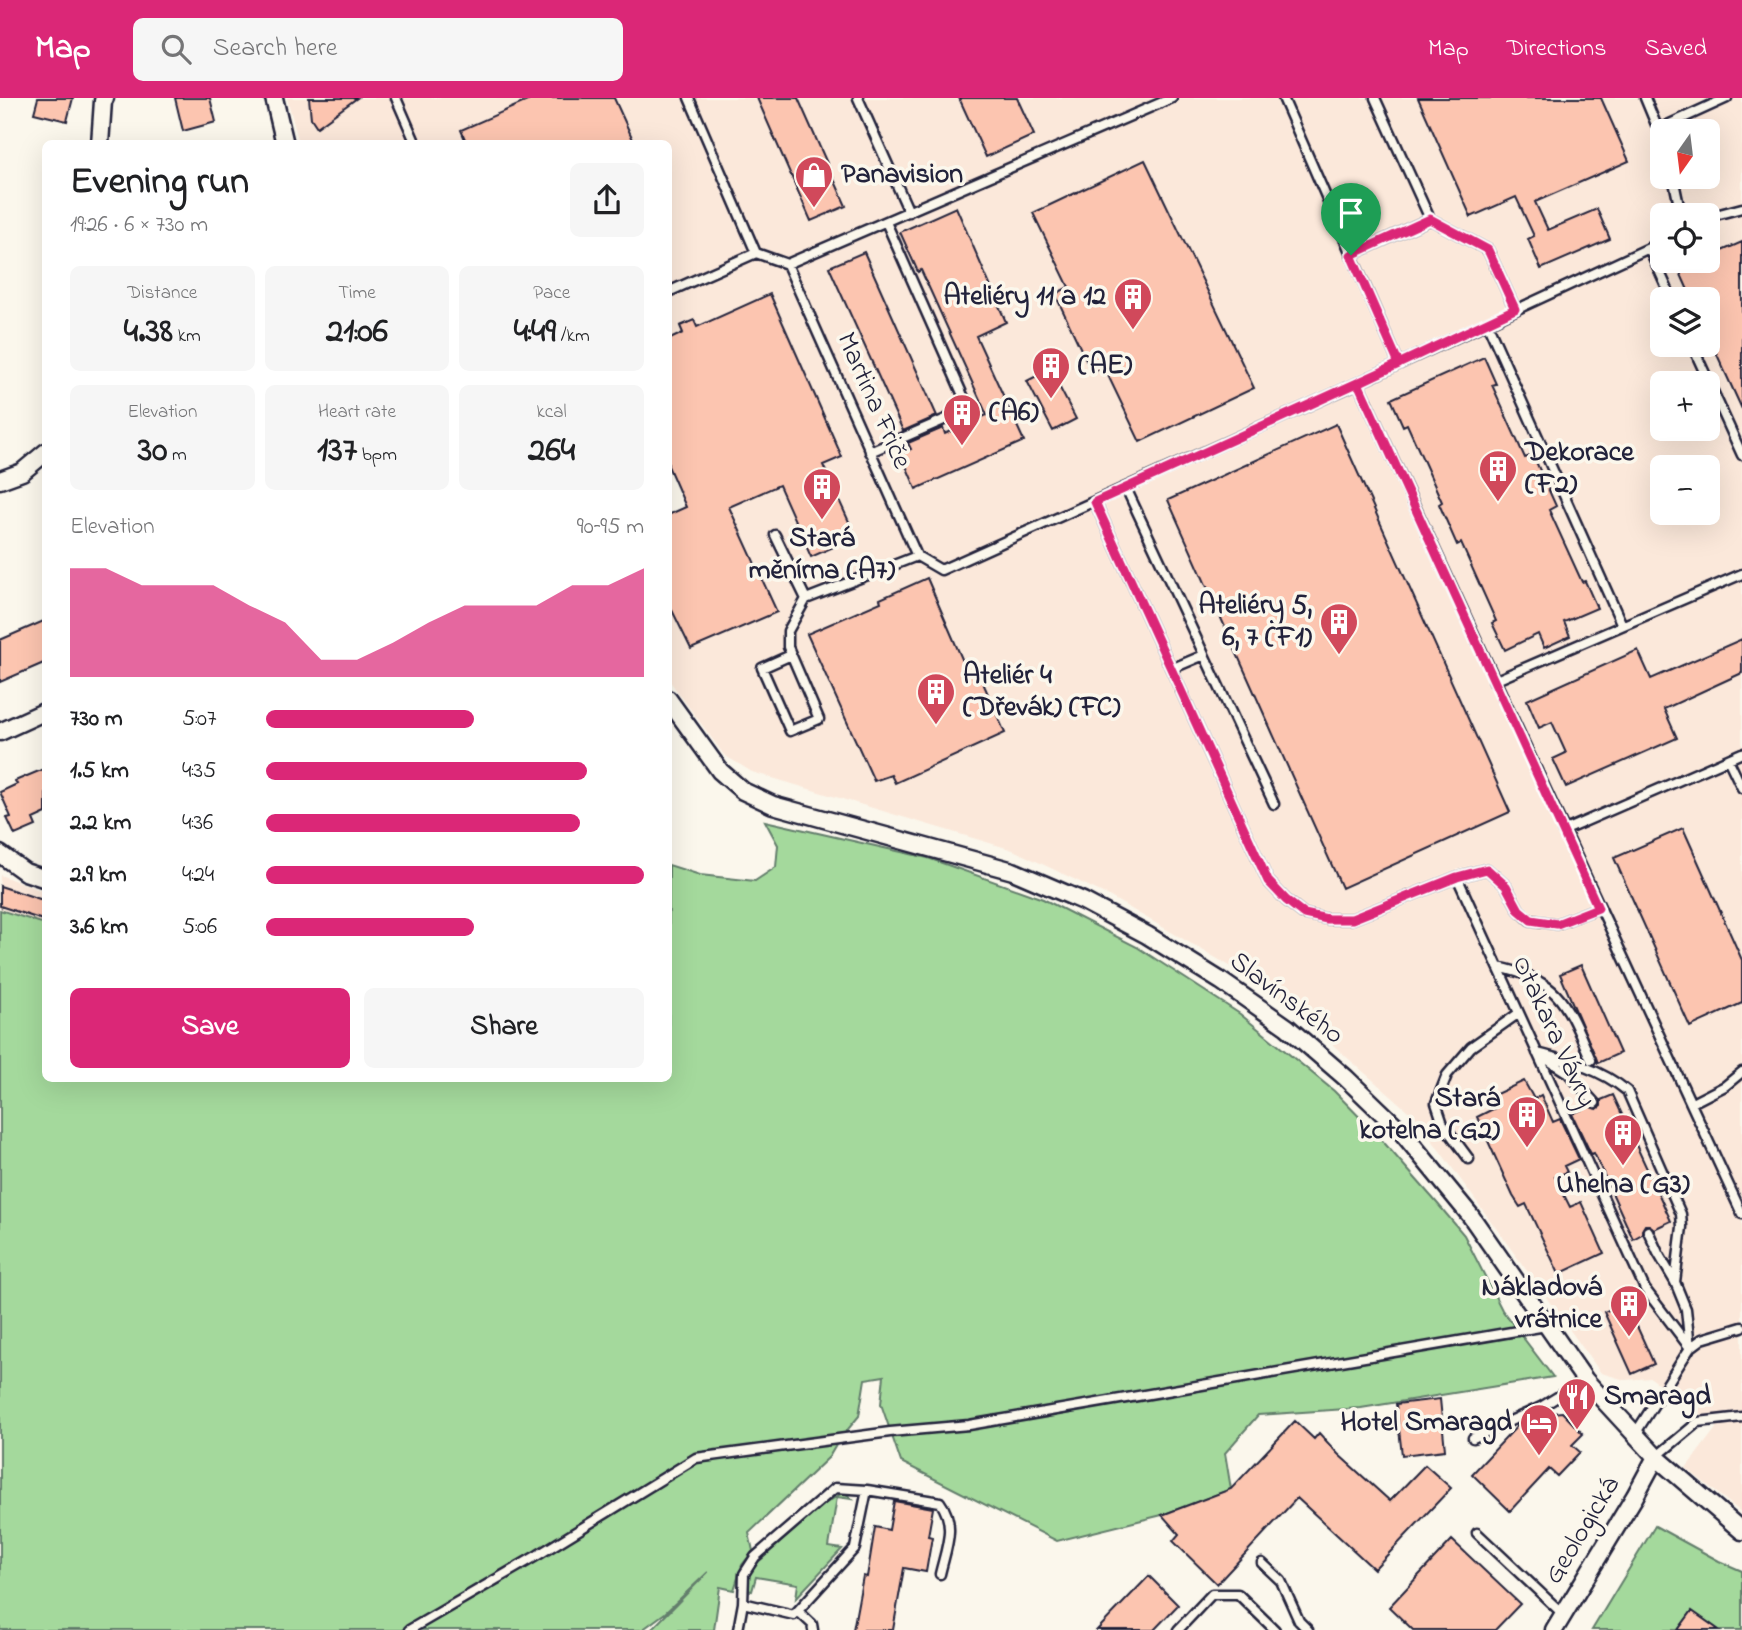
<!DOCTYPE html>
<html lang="en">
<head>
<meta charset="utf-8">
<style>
  body { margin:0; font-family:"Indie Flower",sans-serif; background:#f6f6f6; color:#202124; height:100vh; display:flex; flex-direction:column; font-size:26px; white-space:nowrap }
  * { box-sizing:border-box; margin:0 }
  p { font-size:23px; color:#757577 }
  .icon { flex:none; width:38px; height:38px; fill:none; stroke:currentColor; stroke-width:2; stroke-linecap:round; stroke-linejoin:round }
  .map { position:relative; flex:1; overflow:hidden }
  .side { position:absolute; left:42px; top:42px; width:630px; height:942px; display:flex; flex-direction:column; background:#fff; border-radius:10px; box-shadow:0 7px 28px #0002 }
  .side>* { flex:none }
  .needle { width:46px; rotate:194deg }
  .buttons { position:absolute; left:1650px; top:21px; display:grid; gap:14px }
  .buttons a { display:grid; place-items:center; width:70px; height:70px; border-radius:10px; background:#fff; box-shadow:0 7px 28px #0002; font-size:35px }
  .pin { position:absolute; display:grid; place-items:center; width:60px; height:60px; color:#fff; margin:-72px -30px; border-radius:50% 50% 50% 0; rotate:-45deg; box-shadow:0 0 7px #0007 }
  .pin .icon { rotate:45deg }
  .round { display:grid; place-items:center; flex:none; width:74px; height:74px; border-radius:10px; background:#f6f6f6 }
  .summary { display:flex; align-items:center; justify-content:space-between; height:119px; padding:0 28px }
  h1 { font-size:38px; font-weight:800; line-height:52px }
  .metrics { display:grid; grid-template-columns:repeat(3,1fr); gap:10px; height:119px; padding:7px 28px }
  .metrics div { display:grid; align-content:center; border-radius:10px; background:#f6f6f6; text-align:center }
  .metrics b { font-size:35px; font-weight:800 }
  .metrics small { font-size:19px; font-weight:400 }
  .metrics p { font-size:19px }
  .chart { height:196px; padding:14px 28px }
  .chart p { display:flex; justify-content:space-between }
  .chart svg { width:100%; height:126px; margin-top:7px; fill:#db2777; opacity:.7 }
  .cta { display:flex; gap:14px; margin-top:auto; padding:14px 28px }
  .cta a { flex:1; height:80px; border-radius:10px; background:#db2777; color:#fff; font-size:28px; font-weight:800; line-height:80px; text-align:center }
  .cta a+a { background:#f6f6f6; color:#202124 }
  ul { padding:0 28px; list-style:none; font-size:23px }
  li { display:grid; grid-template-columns:112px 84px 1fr; align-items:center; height:52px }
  li i { height:18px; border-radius:9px; background:#db2777 }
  header { display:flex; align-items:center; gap:42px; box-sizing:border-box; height:98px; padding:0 35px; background:#db2777; color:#fff }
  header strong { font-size:33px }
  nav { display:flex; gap:38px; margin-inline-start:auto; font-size:24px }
  .search { width:490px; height:63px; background:#f6f6f6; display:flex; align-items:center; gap:18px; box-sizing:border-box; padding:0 24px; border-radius:10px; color:#757577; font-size:26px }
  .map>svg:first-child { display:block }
</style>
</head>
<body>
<header>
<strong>Map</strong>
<div class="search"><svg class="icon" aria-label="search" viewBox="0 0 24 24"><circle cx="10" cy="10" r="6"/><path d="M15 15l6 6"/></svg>Search here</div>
<nav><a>Map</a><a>Directions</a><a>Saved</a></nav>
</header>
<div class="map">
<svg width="1742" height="1532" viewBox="0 0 1742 1532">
  <rect width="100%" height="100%" fill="#fbf7ec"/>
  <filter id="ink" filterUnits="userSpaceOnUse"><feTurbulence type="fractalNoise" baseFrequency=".0143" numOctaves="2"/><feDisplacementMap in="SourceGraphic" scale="14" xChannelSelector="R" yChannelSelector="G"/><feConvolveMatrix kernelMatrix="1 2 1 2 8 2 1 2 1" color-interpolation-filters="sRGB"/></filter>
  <g filter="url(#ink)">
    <path fill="#fbe8da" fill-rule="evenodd" d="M 287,0 L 1742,0 L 1742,1415 L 1686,1370 L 1717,1329 L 1651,1280 L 1625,1282 L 1601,1275 L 1416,1020 L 1268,890 L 1107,797 L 1013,752 L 752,674 L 724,657 L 669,582 L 669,417 L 682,411 L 684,405 L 668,368 L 668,46 L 299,45 ZM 1662,33 L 1708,33 L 1708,79 L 1662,79 ZM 1662,117 L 1708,117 L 1708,163 L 1662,163 ZM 1662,201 L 1708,201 L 1708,247 L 1662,247 ZM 1662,285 L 1708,285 L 1708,331 L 1662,331 ZM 1662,369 L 1708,369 L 1708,415 L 1662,415 Z
      M 0,777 L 45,794 L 45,826 L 0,812 Z"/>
    <path fill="#a4d99c" stroke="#637e6c" stroke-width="2" d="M 765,723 L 928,760 L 1043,801 L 1137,849 L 1240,916 L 1334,993 L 1379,1039 L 1437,1105 L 1464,1137 L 1502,1212 L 1553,1279 L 1361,1310 L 1258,1317 L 1225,1355 L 1231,1391 L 1162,1417 L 1057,1443 L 901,1364 L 881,1306 L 884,1278 L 865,1281 L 859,1318 L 839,1342 L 829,1359 L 749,1435 L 753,1453 L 742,1467 L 734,1492 L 720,1489 L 714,1532 L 651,1532 L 708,1474 L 665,1515 L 642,1532 L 0,1532 L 0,812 L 45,826 L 46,980 L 668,980 L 669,767 L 700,777 L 755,783 L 776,769 L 778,747 Z
      M 844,1394 L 852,1401 L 837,1399 L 829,1449 L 842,1451 L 796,1500 L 798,1486 L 756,1479 L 752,1493 L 746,1492 L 751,1473 L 757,1465 L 823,1407 Z
      M 1655,1428 L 1719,1463 L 1742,1473 L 1742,1532 L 1719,1532 L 1692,1513 L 1678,1532 L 1592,1532 Z"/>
    <path fill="#fcc5b0" stroke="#22223b" stroke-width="2" d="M 38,0 L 73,0 L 67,23 L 34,15 Z
      M 175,0 L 210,0 L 216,24 L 183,33 Z
      M 309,0 L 357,0 L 317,29 L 311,20 Z
      M 534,0 L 614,0 L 635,46 L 467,46 L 461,32 Z
      M 757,0 L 798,0 L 846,108 L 811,123 Z
      M 959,0 L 1017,0 L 1034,37 L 986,59 Z
      M 1418,0 L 1601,0 L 1629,63 L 1535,104 L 1548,132 L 1597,111 L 1610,141 L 1541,171 L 1528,141 L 1534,138 L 1516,99 L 1471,119 Z
      M 1145,62 L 1254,290 L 1140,344 L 1104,269 L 1092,275 L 1055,196 L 1069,189 L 1033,115 Z
      M 956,109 L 1006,224 L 976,238 L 1024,343 L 916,391 L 901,356 L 911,351 L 908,345 L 943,330 L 945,336 L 987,317 L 921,172 L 918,174 L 900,134 Z
      M 1742,144 L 1742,311 L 1708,237 L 1708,201 L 1692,201 L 1679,172 L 1700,163 L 1708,163 L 1708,159 Z
      M 864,154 L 937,318 L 903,333 L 829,169 Z
      M 770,196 L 842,359 L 823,367 L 856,439 L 811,459 L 779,387 L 729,409 L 777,514 L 691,551 L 668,504 L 668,417 L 686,409 L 668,368 L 668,242 L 683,235 L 680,228 L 694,222 L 697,229 Z
      M 1484,259 L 1496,286 L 1492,287 L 1525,360 L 1533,357 L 1556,408 L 1549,412 L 1582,484 L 1585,483 L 1597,510 L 1564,524 L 1570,538 L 1544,550 L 1538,536 L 1505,552 L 1492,525 L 1496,523 L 1461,445 L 1457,447 L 1439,406 L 1442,404 L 1407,326 L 1403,328 L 1391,301 Z
      M 1050,271 L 1076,321 L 1053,333 L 1027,283 Z
      M 1336,326 L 1510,714 L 1342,790 L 1168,402 Z
      M 927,480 L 968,575 L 977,571 L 1005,635 L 895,685 L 891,677 L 874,683 L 807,536 L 881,504 L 880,501 Z
      M 46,522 L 46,564 L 0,584 L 0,542 Z
      M 1742,541 L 1742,575 L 1664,611 L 1677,640 L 1566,689 L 1553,661 L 1566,655 L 1552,624 L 1539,630 L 1527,602 L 1638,552 L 1651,581 Z
      M 46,670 L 46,715 L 33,721 L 36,728 L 15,737 L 7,720 L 11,719 L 0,694 L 17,686 L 15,683 Z
      M 1683,730 L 1742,862 L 1742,905 L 1690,929 L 1614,760 Z
      M 0,788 L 46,803 L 46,823 L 0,808 Z
      M 1581,867 L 1620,955 L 1598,965 L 1560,876 Z
      M 1524,983 L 1534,1001 L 1541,997 L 1553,1024 L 1560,1021 L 1579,1061 L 1564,1068 L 1567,1074 L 1555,1079 L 1570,1109 L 1581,1104 L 1604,1155 L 1559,1176 L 1526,1106 L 1520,1109 L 1513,1098 L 1477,1019 L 1499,1008 L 1494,997 Z
      M 1613,997 L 1671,1123 L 1654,1131 L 1649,1127 L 1645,1127 L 1642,1132 L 1642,1136 L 1633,1141 L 1594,1055 L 1591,1056 L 1572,1016 L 1589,1008 L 1597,1011 L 1601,1008 L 1601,1002 Z
      M 1626,1204 L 1654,1266 L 1632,1276 L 1604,1214 Z
      M 1440,1301 L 1445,1352 L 1402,1357 L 1396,1306 Z
      M 1562,1314 L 1583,1336 L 1572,1347 L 1580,1354 L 1557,1378 L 1549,1371 L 1510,1413 L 1472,1376 L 1519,1326 L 1541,1316 Z
      M 1295,1323 L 1314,1341 L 1319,1335 L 1338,1356 L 1390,1403 L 1425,1367 L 1451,1390 L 1374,1471 L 1297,1400 L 1217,1486 L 1173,1443 L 1179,1436 L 1162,1417 L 1231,1391 Z
      M 894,1403 L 933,1410 L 928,1438 L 932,1439 L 926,1474 L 904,1470 L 893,1532 L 853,1532 L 863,1478 L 867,1479 L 875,1429 L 889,1432 Z
      M 1452,1442 L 1520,1506 L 1495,1532 L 1413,1532 L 1389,1509 Z
      M 1149,1478 L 1178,1507 L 1154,1532 L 1097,1532 Z
      M 1692,1513 L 1719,1532 L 1678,1532 Z"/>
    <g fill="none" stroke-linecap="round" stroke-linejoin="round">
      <defs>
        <path id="service" d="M 396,0 L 416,46
          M 689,0 L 756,155
          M 858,0 L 909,114
          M 1283,0 L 1399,266
          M 1645,0 L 1662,41
          M 1659,31 L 1727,0
          M 1673,79 L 1681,117
          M 1708,119 L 1742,110
          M 1430,121 L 1488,152 L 1515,211
          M 1649,150 L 1672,201
          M 1351,157 L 1430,121 L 1375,0
          M 787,166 L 917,458
          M 668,194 L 756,155 L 787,166 L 1172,0
          M 1487,225 L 1622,527
          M 1692,247 L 1742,357
          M 1358,285 L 1742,1116
          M 870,354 L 969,311 L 886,124
          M 1126,390 L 1274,706
          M 1095,404 L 1268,783 L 1286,802 L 1304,816 L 1327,821 L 1352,821 L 1457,779 L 1487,771 L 1506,788 L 1519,812 L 1530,822 L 1557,826 L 1598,810
          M 775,437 L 806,501 L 917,458
          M 917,458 L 941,472 L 950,468 L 1358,285 L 1649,150 L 1662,140
          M 791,557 L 762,570 L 790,633 L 819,621 L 788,549 L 788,533 L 806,501
          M 1171,571 L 1204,557
          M 1494,583 L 1742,476
          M 1728,661 L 1742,690
          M 1563,733 L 1742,655
          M 1457,779 L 1645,1191 L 1690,1250
          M 1498,869 C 1561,882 1567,908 1591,962
          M 1537,955 C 1569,963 1601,971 1627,993 L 1681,1116 L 1682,1129 L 1675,1184
          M 1543,959 L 1568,975 L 1595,1005
          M 1692,1005 L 1725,988 L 1742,974
          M 1469,1061 L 1443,1026 L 1436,1005 L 1447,977 L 1471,949 L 1519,915
          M 1690,1250 L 1702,1241 L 1742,1229
          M 1635,1336 L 1690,1250 L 1686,1211 L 1675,1184 L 1658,1155 L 1648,1133
          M 1473,1340 L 1541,1309 L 1585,1282
          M 1656,1359 L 1698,1324 L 1742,1319
          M 867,1392 L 940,1404 C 957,1427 946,1450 940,1476
          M 1477,1435 L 1564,1517
          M 1262,1465 L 1281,1483 L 1299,1523 L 1308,1532
          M 798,1513 L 812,1526 L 813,1532
          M 409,1532 L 538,1457 L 696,1360 L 890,1334 L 969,1327 L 1546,1228
          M 738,1532 L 743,1505 L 794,1517 L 855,1450 L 867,1392 L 835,1390 L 755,1459 L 744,1476 L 743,1505
          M 1178,1532 L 1212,1496 L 1238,1496 L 1275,1532"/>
        <path id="minor" d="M 274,0 L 285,46
          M 100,46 L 103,3 L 105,0
          M 0,382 L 22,374 L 46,354
          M 668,601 L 720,673 L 743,693 L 773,707 L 1013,773 L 1083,803 L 1147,837 L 1221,883 L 1287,929 L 1346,980 L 1401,1033 L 1470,1117 L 1585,1282 L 1656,1359 L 1742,1433
          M 0,634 L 46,613
          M 0,756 L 25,774 L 46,781
          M 1554,1532 L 1635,1398 L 1656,1359"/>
      </defs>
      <use href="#service" stroke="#22223b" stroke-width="13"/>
      <use href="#minor" stroke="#22223b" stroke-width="21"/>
      <use href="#service" stroke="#fbf7ec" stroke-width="8"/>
      <use href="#minor" stroke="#fbf7ec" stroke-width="16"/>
    </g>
  </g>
  <g fill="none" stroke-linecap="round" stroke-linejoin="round" filter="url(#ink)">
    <defs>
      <path id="route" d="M 1351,157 L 1399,266 L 1095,404 L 1268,783 L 1286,802 L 1304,816 L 1327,821 L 1352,821 L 1457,779 L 1487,771 L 1506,788 L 1519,812 L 1531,822 L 1557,826 L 1598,810 L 1358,285 L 1515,211 L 1488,152 L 1430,121 L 1351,157"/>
    </defs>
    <use href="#route" stroke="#fff" stroke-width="14"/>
    <use href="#route" stroke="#db2777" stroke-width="9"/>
  </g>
  <defs>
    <symbol id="shop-pin" viewBox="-11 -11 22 30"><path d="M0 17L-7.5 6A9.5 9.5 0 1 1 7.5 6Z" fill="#d1495b" stroke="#fbf7ec"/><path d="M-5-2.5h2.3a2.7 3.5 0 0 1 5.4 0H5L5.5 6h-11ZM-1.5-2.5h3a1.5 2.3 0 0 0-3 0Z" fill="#fff"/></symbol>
    <symbol id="building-pin" viewBox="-11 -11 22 30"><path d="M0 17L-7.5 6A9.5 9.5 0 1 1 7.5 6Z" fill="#d1495b" stroke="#fbf7ec"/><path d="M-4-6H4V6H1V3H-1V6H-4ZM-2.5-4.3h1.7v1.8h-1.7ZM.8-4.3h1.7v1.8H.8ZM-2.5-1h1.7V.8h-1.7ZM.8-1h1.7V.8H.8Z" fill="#fff"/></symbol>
    <symbol id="restaurant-pin" viewBox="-11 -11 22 30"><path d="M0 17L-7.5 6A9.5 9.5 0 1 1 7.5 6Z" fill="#d1495b" stroke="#fbf7ec"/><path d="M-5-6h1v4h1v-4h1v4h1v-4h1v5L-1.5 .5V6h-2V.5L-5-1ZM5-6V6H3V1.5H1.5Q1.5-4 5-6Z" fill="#fff"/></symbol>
    <symbol id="hotel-pin" viewBox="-11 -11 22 30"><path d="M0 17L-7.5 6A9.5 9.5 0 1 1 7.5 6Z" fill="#d1495b" stroke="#fbf7ec"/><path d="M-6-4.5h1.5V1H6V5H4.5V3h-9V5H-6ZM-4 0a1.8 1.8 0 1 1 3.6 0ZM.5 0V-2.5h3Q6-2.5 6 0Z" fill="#fff"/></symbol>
  </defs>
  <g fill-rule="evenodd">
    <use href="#shop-pin" x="792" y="55" width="44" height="60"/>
    <use href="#building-pin" x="1111" y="177" width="44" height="60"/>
    <use href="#building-pin" x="1029" y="246" width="44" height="60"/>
    <use href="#building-pin" x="940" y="293" width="44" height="60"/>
    <use href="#building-pin" x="1476" y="349" width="44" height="60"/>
    <use href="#building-pin" x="800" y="367" width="44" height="60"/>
    <use href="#building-pin" x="1317" y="502" width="44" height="60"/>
    <use href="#building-pin" x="914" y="572" width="44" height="60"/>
    <use href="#building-pin" x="1505" y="995" width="44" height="60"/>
    <use href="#building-pin" x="1601" y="1013" width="44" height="60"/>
    <use href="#building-pin" x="1607" y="1184" width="44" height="60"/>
    <use href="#restaurant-pin" x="1555" y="1277" width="44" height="60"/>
    <use href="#hotel-pin" x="1517" y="1303" width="44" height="60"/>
  </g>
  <g text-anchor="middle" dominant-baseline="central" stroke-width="7" stroke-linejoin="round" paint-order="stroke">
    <g font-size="28" font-weight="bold" fill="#22223b" stroke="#fbf7ec" text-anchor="start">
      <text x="841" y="77">Panavision</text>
      <text x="1106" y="199" text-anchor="end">Ateliéry 11 a 12</text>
      <text x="1078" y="268">(AE)</text>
      <text x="989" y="315">(A6)</text>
      <text x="1525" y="355">Dekorace<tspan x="1525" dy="32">(F2)</tspan></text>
      <text x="822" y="441" text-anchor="middle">Stará<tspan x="822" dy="32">měnírna (A7)</tspan></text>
      <text x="1312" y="508" text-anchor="end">Ateliéry 5,<tspan x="1312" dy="32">6, 7 (F1)</tspan></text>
      <text x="963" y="578">Ateliér 4<tspan x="963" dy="32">(Dřevák) (FC)</tspan></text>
      <text x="1500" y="1001" text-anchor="end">Stará<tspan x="1500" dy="32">kotelna (G2)</tspan></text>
      <text x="1623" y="1087" text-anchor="middle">Uhelna (G3)</text>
      <text x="1602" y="1190" text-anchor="end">Nákladová<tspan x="1602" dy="32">vrátnice</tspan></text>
      <text x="1604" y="1299">Smaragd</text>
      <text x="1512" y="1325" text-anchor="end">Hotel Smaragd</text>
    </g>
    <g font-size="28" fill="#22223b" stroke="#fbf7ec">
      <text transform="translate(873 303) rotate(66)">Martina Friče</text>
      <text transform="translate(1286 901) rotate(37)">Slavínského</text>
      <text transform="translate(1553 934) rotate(65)">Otakara Vávry</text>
      <text transform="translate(1583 1433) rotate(-59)">Geologická</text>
    </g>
  </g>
</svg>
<div class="buttons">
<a><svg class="needle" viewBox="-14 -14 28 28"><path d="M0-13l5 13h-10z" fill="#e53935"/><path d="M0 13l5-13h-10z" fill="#757577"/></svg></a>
<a><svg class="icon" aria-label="locate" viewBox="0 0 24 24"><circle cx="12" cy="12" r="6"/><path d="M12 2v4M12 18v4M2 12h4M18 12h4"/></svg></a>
<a><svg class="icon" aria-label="layers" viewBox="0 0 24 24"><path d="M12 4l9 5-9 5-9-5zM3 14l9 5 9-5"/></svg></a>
<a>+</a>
<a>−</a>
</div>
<div class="pin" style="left:1351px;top:157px;background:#1e9e55"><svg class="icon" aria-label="arrive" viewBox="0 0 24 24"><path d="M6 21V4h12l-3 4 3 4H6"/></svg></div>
<section class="side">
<div class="summary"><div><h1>Evening run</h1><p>19:26 · 6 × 730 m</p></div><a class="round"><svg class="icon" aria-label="share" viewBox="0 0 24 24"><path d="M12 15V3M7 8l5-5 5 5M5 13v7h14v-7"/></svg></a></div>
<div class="metrics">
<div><p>Distance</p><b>4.38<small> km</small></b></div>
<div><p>Time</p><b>21:06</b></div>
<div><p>Pace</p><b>4:49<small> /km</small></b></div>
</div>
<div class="metrics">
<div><p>Elevation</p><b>30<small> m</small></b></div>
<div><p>Heart rate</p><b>137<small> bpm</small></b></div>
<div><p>kcal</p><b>264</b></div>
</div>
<div class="chart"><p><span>Elevation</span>90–95 m</p>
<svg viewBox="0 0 160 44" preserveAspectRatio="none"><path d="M0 44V6L10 6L20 12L30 12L40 12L50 19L60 25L70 38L80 38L90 32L100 25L110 19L120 19L130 19L140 12L150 12L160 6V44z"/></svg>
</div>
<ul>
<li><b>730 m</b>5:07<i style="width:55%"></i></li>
<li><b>1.5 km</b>4:35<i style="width:85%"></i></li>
<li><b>2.2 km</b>4:36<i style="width:83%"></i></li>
<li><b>2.9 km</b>4:24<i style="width:100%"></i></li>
<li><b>3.6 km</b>5:06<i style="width:55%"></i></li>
</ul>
<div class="cta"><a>Save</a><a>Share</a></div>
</section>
</div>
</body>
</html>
